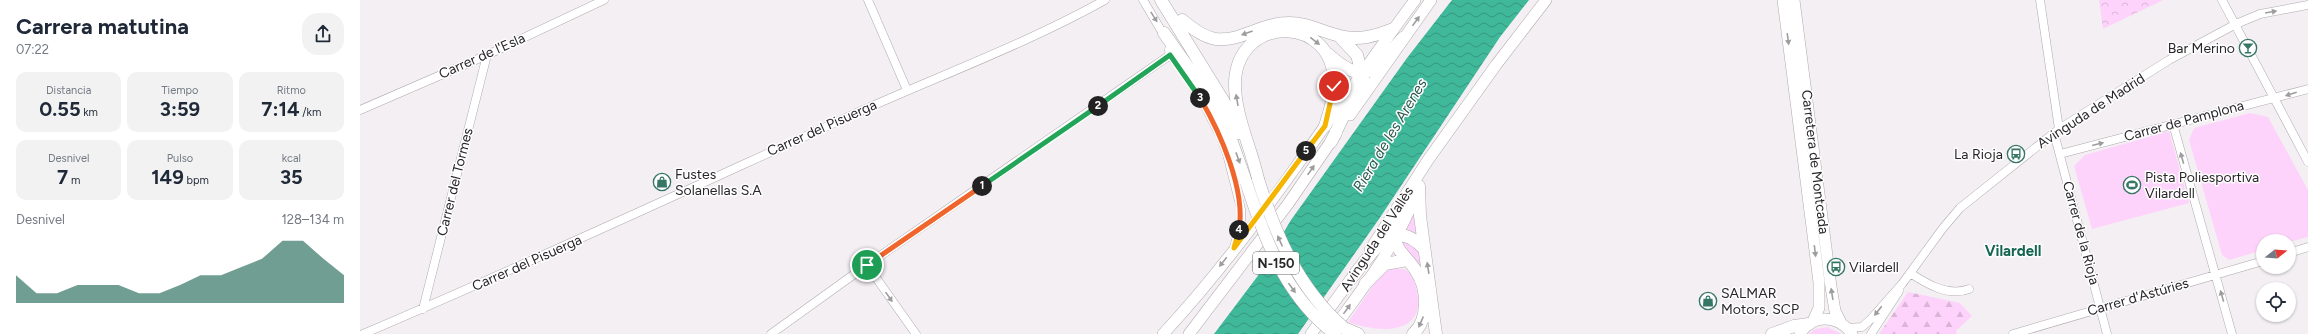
<!DOCTYPE html>
<html lang="es">
<head>
<meta charset="utf-8">
<style>
  body { margin:0; font-family:Figtree,sans-serif; background:#f2f2f3; color:#1f2937; height:100vh; display:flex; flex-direction:column; font-size:15px; white-space:nowrap }
  * { box-sizing:border-box; margin:0 }
  p { font-size:13px; color:#747a83 }
  .icon { flex:none; width:22px; height:22px; fill:none; stroke:currentColor; stroke-width:2; stroke-linecap:round; stroke-linejoin:round }
  .map { position:relative; flex:1; overflow:hidden }
  .sheet { display:flex; flex-direction:column; background:#fff; width:360px }
  .sheet>* { flex:none }
  .needle { width:26px; rotate:73deg }
  .controls { position:absolute; left:1896px; top:234px; display:grid; gap:8px }
  .controls a { display:grid; place-items:center; width:40px; height:40px; border-radius:50%; background:#fff; box-shadow:0 1px 3px #0004; font-size:20px }
  .pin { position:absolute; display:grid; place-items:center; width:34px; height:34px; color:#fff; margin:-17px; border:2px solid #fff; border-radius:50%; box-shadow:0 1px 4px #0007 }
  .km { position:absolute; width:20px; height:20px; margin:-10px; border-radius:50%; background:#222; color:#fff; font-size:11px; line-height:20px; text-align:center }
  .round { display:grid; place-items:center; flex:none; width:42px; height:42px; border-radius:16px; background:#f2f2f3 }
  .head { display:flex; align-items:center; justify-content:space-between; height:68px; padding:0 16px }
  h1 { font-size:22px; font-weight:700; line-height:30px }
  .figures { display:grid; grid-template-columns:repeat(3,1fr); gap:6px; height:68px; padding:4px 16px }
  .figures div { display:grid; align-content:center; border-radius:10px; background:#f2f2f3; text-align:center }
  .figures b { font-size:20px; font-weight:700 }
  .figures small { font-size:11px; font-weight:400 }
  .figures p { font-size:11px }
  .chart { height:112px; padding:8px 16px }
  .chart p { display:flex; justify-content:space-between }
  .chart svg { width:100%; height:72px; margin-top:4px; fill:#367664; opacity:.7 }
  main { display:flex; flex:1; min-height:0 }
  .map>svg:first-child { display:block }
</style>
</head>
<body>
<main>
<section class="sheet">
<div class="head"><div><h1>Carrera matutina</h1><p>07:22</p></div><a class="round"><svg class="icon" aria-label="share" viewBox="0 0 24 24"><path d="M12 15V3M7 8l5-5 5 5M5 13v7h14v-7"/></svg></a></div>
<div class="figures">
<div><p>Distancia</p><b>0.55<small> km</small></b></div>
<div><p>Tiempo</p><b>3:59</b></div>
<div><p>Ritmo</p><b>7:14<small> /km</small></b></div>
</div>
<div class="figures">
<div><p>Desnivel</p><b>7<small> m</small></b></div>
<div><p>Pulso</p><b>149<small> bpm</small></b></div>
<div><p>kcal</p><b>35</b></div>
</div>
<div class="chart"><p><span>Desnivel</span>128–134 m</p>
<svg viewBox="0 0 160 44" preserveAspectRatio="none"><path d="M0 44V27L10 38L20 38L30 33L40 33L50 33L60 38L70 38L80 33L90 27L100 27L110 22L120 17L130 6L140 6L150 17L160 27V44z"/></svg>
</div>
</section>
<div class="map">
<svg width="1948" height="334" viewBox="0 0 1948 334">
  <defs>
    <pattern id="forest-firs" width="22" height="20" patternUnits="userSpaceOnUse"><rect width="22" height="20" fill="#fed3fb"/><path d="M5 1l3.5 6h-7zM16 11l3.5 6h-7z" fill="#dab5d7"/></pattern>
    <pattern id="park-crowns" width="20" height="18" patternUnits="userSpaceOnUse"><rect width="20" height="18" fill="#fed3fb"/><path d="M2 6a3 3 0 1 1 6 0M12 15a3 3 0 1 1 6 0" fill="none" stroke="#dab5d7"/></pattern>
    <pattern id="water-waves" width="16" height="10" patternUnits="userSpaceOnUse"><rect width="16" height="10" fill="#40b99b"/><path d="M0 5q4-4 8 0t8 0" fill="none" stroke="#36967e"/></pattern>
  </defs>
  <rect width="100%" height="100%" fill="#f4eff3"/>
  <path fill="#fed3fb" d="M 1890,113 L 1908,117 L 1948,190 L 1948,237 L 1929,242 L 1903,241 L 1903,250 L 1869,260 L 1862,255 L 1829,140 L 1834,128 Z
    M 1809,131 L 1829,203 L 1732,229 L 1714,166 L 1725,155 Z
    M 1056,203 L 1060,239 L 1042,231 Z
    M 1044,240 L 1059,251 L 1064,273 L 1039,241 Z
    M 1029,268 L 1044,269 C 1053,273 1055,282 1057,292 C 1066,334 1021,334 988,322 L 1019,277 Z
    M 1467,327 L 1482,334 L 1449,334 L 1455,329 Z"/>
  <path fill="url(#forest-firs)" d="M 1548,292 L 1600,303 L 1612,316 L 1596,331 L 1597,334 L 1519,334 Z"/>
  <path fill="url(#park-crowns)" d="M 1739,0 L 1803,0 L 1743,29 Z"/>
  <path fill="url(#water-waves)" d="M 1092,0 L 1169,0 L 1140,37 L 1019,219 L 938,334 L 854,334 L 897,277 L 931,220 L 1047,58 Z"/>
  <g fill="none" stroke-linecap="round" stroke-linejoin="round">
    <defs>
      <path id="street" d="M 508,0 L 547,90
        M 783,0 L 805,37
        M 1680,0 L 1699,129
        M 1862,0 L 1948,162
        M 809,50 L 810,55 L 823,71 L 845,106 L 861,138 L 867,154 L 881,209 L 881,220 L 874,248
        M 0,110 L 127,55 L 244,0
        M 1813,124 L 1872,334
        M 1694,133 L 1747,334
        M 1700,154 L 1948,89
        M 1929,253 L 1948,247
        M 507,265 L 556,334
        M 1550,273 C 1567,284 1588,297 1609,289
        M 63,309 L 127,55
        M 1488,328 L 1502,327 L 1511,319 L 1542,284 L 1583,228 L 1600,208 L 1699,129 L 1809,60 L 1876,24 L 1900,14 L 1948,5
        M 3,334 C 168,264 329,189 492,115 C 576,77 664,45 745,0
        M 411,334 L 507,265 L 810,55
        M 1511,334 L 1539,291
        M 1653,334 L 1903,261"/>
      <path id="secondary" d="M 1423,0 L 1459,282 L 1459,308 L 1453,321
        M 1434,0 L 1471,287 L 1475,311 L 1481,323
        M 990,115 L 1071,0
        M 1010,250 L 1068,160 L 1136,65 L 1186,0
        M 973,329 C 1005,286 1040,240 1058,189
        M 803,334 C 898,232 972,111 1055,0
        M 829,334 L 928,204 L 976,134
        M 951,334 L 999,268
        M 1440,334 C 1452,313 1479,315 1492,334"/>
      <path id="primary" d="M 801,0 L 864,102 L 879,133
        M 822,20 C 832,28 843,37 856,39 C 880,42 903,23 927,23 C 946,22 962,32 980,36 C 999,41 1015,36 1033,29
        M 804,33 L 838,81
        M 968,54 C 1008,90 1014,67 1044,37
        M 837,71 L 868,131 L 884,176
        M 971,142 L 984,115 L 1004,82 L 997,55 L 979,36
        M 898,179 C 891,147 874,114 875,81 C 879,13 976,15 974,85 C 974,99 969,113 965,126
        M 1059,186 L 1060,216 L 1076,334
        M 1042,202 C 1037,213 1031,225 1034,237 C 1037,252 1049,259 1056,271 C 1068,288 1069,320 1053,334
        M 994,275 C 1014,251 1033,215 1064,249
        M 1005,284 L 1025,264 L 1047,260
        M 984,328 L 998,334
        M 1412,334 L 1434,326 L 1449,324"/>
    </defs>
    <use href="#street" stroke="#afaaae" stroke-width="9"/>
    <use href="#secondary" stroke="#afaaae" stroke-width="12"/>
    <use href="#primary" stroke="#afaaae" stroke-width="13"/>
    <use href="#street" stroke="#fff" stroke-width="8"/>
    <use href="#secondary" stroke="#fff" stroke-width="11"/>
    <use href="#primary" stroke="#fff" stroke-width="12"/>
    <defs>
      <path id="primary-bridge" d="M 884,176 C 904,236 923,294 975,334
        M 898,179 C 916,236 938,288 984,328"/>
    </defs>
    <use href="#primary-bridge" stroke="#afaaae" stroke-width="13" stroke-linecap="butt"/>
    <use href="#primary-bridge" stroke="#fff" stroke-width="12"/>
  </g>
  <defs><path id="oneway-solid" d="M-6-.8H1V-3.2L6.5 0L1 3.2V.8H-6Z"/></defs>
  <g fill="#9e9d9e">
    <use href="#oneway-solid" transform="translate(1911 12) rotate(-10)"/>
    <use href="#oneway-solid" transform="translate(794 17) rotate(58)"/>
    <use href="#oneway-solid" transform="translate(1056 21) rotate(-54)"/>
    <use href="#oneway-solid" transform="translate(887 33) rotate(160)"/>
    <use href="#oneway-solid" transform="translate(1428 39) rotate(82)"/>
    <use href="#oneway-solid" transform="translate(955 41) rotate(38)"/>
    <use href="#oneway-solid" transform="translate(1931 94) rotate(163)"/>
    <use href="#oneway-solid" transform="translate(877 100) rotate(-100)"/>
    <use href="#oneway-solid" transform="translate(1738 144) rotate(-14)"/>
    <use href="#oneway-solid" transform="translate(878 158) rotate(70)"/>
    <use href="#oneway-solid" transform="translate(1822 158) rotate(-106)"/>
    <use href="#oneway-solid" transform="translate(951 170) rotate(-55)"/>
    <use href="#oneway-solid" transform="translate(920 241) rotate(-114)"/>
    <use href="#oneway-solid" transform="translate(1455 251) rotate(83)"/>
    <use href="#oneway-solid" transform="translate(863 262) rotate(129)"/>
    <use href="#oneway-solid" transform="translate(1068 268) rotate(-99)"/>
    <use href="#oneway-solid" transform="translate(932 288) rotate(54)"/>
    <use href="#oneway-solid" transform="translate(1472 294) rotate(-99)"/>
    <use href="#oneway-solid" transform="translate(1862 296) rotate(-106)"/>
    <use href="#oneway-solid" transform="translate(529 297) rotate(55)"/>
    <use href="#oneway-solid" transform="translate(987 309) rotate(-54)"/>
    <use href="#oneway-solid" transform="translate(1518 311) rotate(128)"/>
    <use href="#oneway-solid" transform="translate(1061 322) rotate(113)"/>
  </g>
  <g fill="none" stroke-linecap="round" stroke-linejoin="round">
    <defs>
      <path id="split-1" d="M 507,265 L 622,186"/>
      <path id="split-2" d="M 622,186 L 738,106"/>
      <path id="split-3" d="M 738,106 L 810,55 L 840,98"/>
      <path id="split-4" d="M 840,98 C 860,132 886,190 879,230"/>
      <path id="split-5" d="M 879,230 L 874,248 L 946,151"/>
      <path id="split-6" d="M 946,151 L 965,126 L 974,86"/>
    </defs>
    <use href="#split-1" stroke="#fff" stroke-width="8"/>
    <use href="#split-2" stroke="#fff" stroke-width="8"/>
    <use href="#split-3" stroke="#fff" stroke-width="8"/>
    <use href="#split-4" stroke="#fff" stroke-width="8"/>
    <use href="#split-5" stroke="#fff" stroke-width="8"/>
    <use href="#split-6" stroke="#fff" stroke-width="8"/>
    <use href="#split-1" stroke="#f0652b" stroke-width="5"/>
    <use href="#split-2" stroke="#22a559" stroke-width="5"/>
    <use href="#split-3" stroke="#22a559" stroke-width="5"/>
    <use href="#split-4" stroke="#f0652b" stroke-width="5"/>
    <use href="#split-5" stroke="#f5b400" stroke-width="5"/>
    <use href="#split-6" stroke="#f5b400" stroke-width="5"/>
  </g>
  <defs>
    <symbol id="bar-ring" viewBox="-11 -11 22 22"><circle r="9.5" fill="#fffeff" stroke="#367664" stroke-width="1.5"/><path d="M-6-5H6L.8 .8V4.5H3.5V6h-7V4.5H-.8V.8Z" fill="#367664"/></symbol>
    <symbol id="bus-ring" viewBox="-11 -11 22 22"><circle r="9.5" fill="#fffeff" stroke="#367664" stroke-width="1.5"/><path d="M-5-6H5V4H4V6H2V4H-2V6H-4V4H-5ZM-3.5-4V0h7V-4ZM-3.5 1.2v1.5H-2V1.2ZM2 1.2v1.5H3.5V1.2Z" fill="#367664"/></symbol>
    <symbol id="shop-ring" viewBox="-11 -11 22 22"><circle r="9.5" fill="#fffeff" stroke="#367664" stroke-width="1.5"/><path d="M-5-2.5h2.3a2.7 3.5 0 0 1 5.4 0H5L5.5 6h-11ZM-1.5-2.5h3a1.5 2.3 0 0 0-3 0Z" fill="#367664"/></symbol>
    <symbol id="stadium-ring" viewBox="-11 -11 22 22"><circle r="9.5" fill="#fffeff" stroke="#367664" stroke-width="1.5"/><path d="M0-5a6.5 5 0 1 0 0 10a6.5 5 0 1 0 0-10ZM-3.5-1.8h7v3.6h-7Z" fill="#367664"/></symbol>
  </defs>
  <g fill-rule="evenodd">
    <use href="#bar-ring" x="1878" y="38" width="20" height="20"/>
    <use href="#bus-ring" x="1646" y="144" width="20" height="20"/>
    <use href="#shop-ring" x="292" y="172" width="20" height="20"/>
    <use href="#stadium-ring" x="1762" y="175" width="20" height="20"/>
    <use href="#bus-ring" x="1466" y="257" width="20" height="20"/>
    <use href="#shop-ring" x="1338" y="291" width="20" height="20"/>
  </g>
  <g text-anchor="middle" dominant-baseline="central" stroke-width="3" stroke-linejoin="round" paint-order="stroke">
    <rect fill="#fffeff" stroke="#686768" stroke-width="1" x="893" y="252" width="46" height="22" rx="3"/>
    <g font-size="13" font-weight="bold" fill="#282628">
      <text x="916" y="263">N-150</text>
    </g>
    <g font-size="14" fill="#282628" stroke="#fffeff" text-anchor="start">
      <text x="1875" y="48" text-anchor="end">Bar Merino</text>
      <text x="1643" y="154" text-anchor="end">La Rioja</text>
      <text x="315" y="174">Fustes<tspan x="315" dy="16">Solanellas S.A</tspan></text>
      <text x="1785" y="177">Pista Poliesportiva<tspan x="1785" dy="16">Vilardell</tspan></text>
      <text x="1489" y="267">Vilardell</text>
      <text x="1361" y="293">SALMAR<tspan x="1361" dy="16">Motors, SCP</tspan></text>
    </g>
    <g font-size="14" fill="#282628" stroke="#fffeff">
      <text transform="translate(122 56) rotate(-24)">Carrer de l'Esla</text>
      <text transform="translate(1731 111) rotate(-33)">Avinguda de Madrid</text>
      <text transform="translate(1824 121) rotate(-15)">Carrer de Pamplona</text>
      <text transform="translate(462 128) rotate(-24)">Carrer del Pisuerga</text>
      <text transform="translate(1455 162) rotate(83)">Carretera de Montcada</text>
      <text transform="translate(95 182) rotate(-76)">Carrer del Tormes</text>
      <text transform="translate(1721 233) rotate(75)">Carrer de la Rioja</text>
      <text transform="translate(1017 239) rotate(-57)">Avinguda del Vallès</text>
      <text transform="translate(167 263) rotate(-24)">Carrer del Pisuerga</text>
      <text transform="translate(1778 297) rotate(-16)">Carrer d'Astúries</text>
    </g>
    <g font-size="15" font-style="italic" fill="#2a5b4d" stroke="#fffeff">
      <text transform="translate(1030 135) rotate(-59)">Riera de les Arenes</text>
    </g>
    <g font-size="15" font-weight="bold" fill="#136451" stroke="#fffeff">
      <text x="1653" y="251">Vilardell</text>
    </g>
  </g>
</svg>
<div class="controls">
<a><svg class="needle" viewBox="-14 -14 28 28"><path d="M0-13l5 13h-10z" fill="#e53935"/><path d="M0 13l5-13h-10z" fill="#747a83"/></svg></a>
<a><svg class="icon" aria-label="locate" viewBox="0 0 24 24"><circle cx="12" cy="12" r="6"/><path d="M12 2v4M12 18v4M2 12h4M18 12h4"/></svg></a>
</div>
<div class="pin" style="left:507px;top:265px;background:#1e9e55"><svg class="icon" aria-label="arrive" viewBox="0 0 24 24"><path d="M6 21V4h12l-3 4 3 4H6"/></svg></div>
<div class="pin" style="left:974px;top:86px;background:#d93025"><svg class="icon" aria-label="check" viewBox="0 0 24 24"><path d="M5 12l5 5 9-10"/></svg></div>
<b class="km" style="left:622px;top:186px">1</b>
<b class="km" style="left:738px;top:106px">2</b>
<b class="km" style="left:840px;top:98px">3</b>
<b class="km" style="left:879px;top:230px">4</b>
<b class="km" style="left:946px;top:151px">5</b>
</div>
</main>
</body>
</html>
